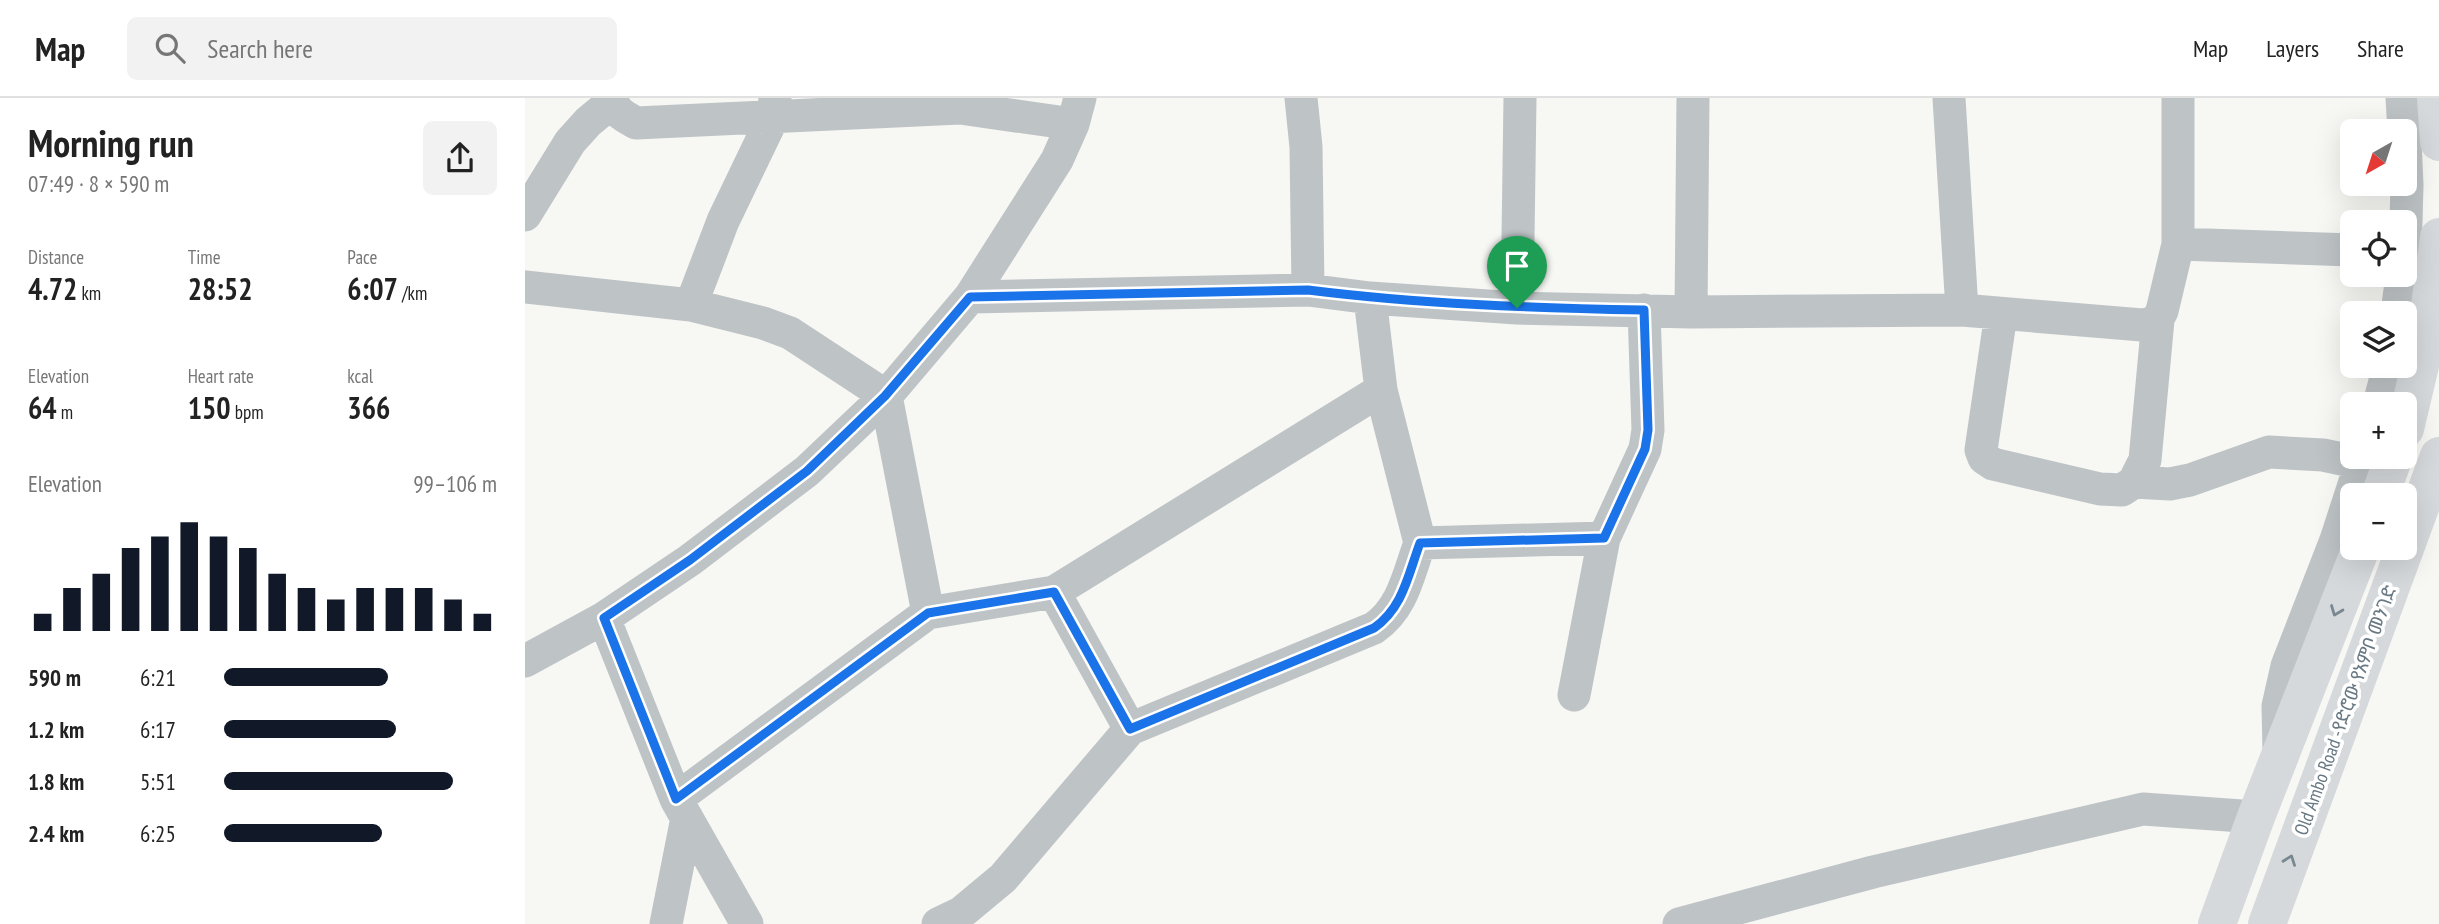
<!DOCTYPE html>
<html lang="en">
<head>
<meta charset="utf-8">
<style>
  body { margin:0; font-family:"PT Sans Narrow","Noto Sans Ethiopic",sans-serif; background:#f2f2f2; color:#222; height:100vh; display:flex; flex-direction:column; font-size:26px; white-space:nowrap }
  * { box-sizing:border-box; margin:0 }
  p { font-size:23px; color:#767676 }
  .icon { flex:none; width:38px; height:38px; fill:none; stroke:currentColor; stroke-width:2; stroke-linecap:round; stroke-linejoin:round }
  .map { position:relative; flex:1; overflow:hidden }
  .drawer { display:flex; flex-direction:column; background:#fff; width:525px }
  .drawer>* { flex:none }
  .needle { width:46px; rotate:219deg }
  .fabs { position:absolute; left:1815px; top:21px; display:grid; gap:14px }
  .fabs a { display:grid; place-items:center; width:77px; height:77px; border-radius:10px; background:#fff; box-shadow:0 7px 28px #0002; font-size:35px }
  .pin { position:absolute; display:grid; place-items:center; width:60px; height:60px; color:#fff; margin:-72px -30px; border-radius:50% 50% 50% 0; rotate:-45deg; box-shadow:0 0 7px #0007 }
  .pin .icon { rotate:45deg }
  .round { display:grid; place-items:center; flex:none; width:74px; height:74px; border-radius:10px; background:#f2f2f2 }
  .overview { display:flex; align-items:center; justify-content:space-between; height:119px; padding:0 28px }
  h1 { font-size:38px; font-weight:700; line-height:52px }
  .stats { display:grid; grid-template-columns:repeat(3,1fr); gap:10px; height:119px; padding:7px 28px }
  .stats div { display:grid; align-content:center }
  .stats b { font-size:30px; font-weight:700 }
  .stats small { font-size:19px; font-weight:400 }
  .stats p { font-size:19px }
  .chart { height:196px; padding:14px 28px }
  .chart p { display:flex; justify-content:space-between }
  .chart svg { width:100%; height:126px; margin-top:7px; stroke:#111827; stroke-width:6 }
  ul { padding:0 28px; list-style:none; font-size:23px }
  li { display:grid; grid-template-columns:112px 84px 1fr; align-items:center; height:52px }
  li i { height:18px; border-radius:9px; background:#111827 }
  header { display:flex; align-items:center; gap:42px; box-sizing:border-box; height:98px; padding:0 35px; background:#fff; border-bottom:2px solid #e0e0e0 }
  header strong { font-size:33px }
  nav { display:flex; gap:38px; margin-inline-start:auto; font-size:24px }
  .search { width:490px; height:63px; background:#f2f2f2; display:flex; align-items:center; gap:18px; box-sizing:border-box; padding:0 24px; border-radius:10px; color:#767676; font-size:26px }
  main { display:flex; flex:1; min-height:0 }
  .map>svg:first-child { display:block }
</style>
</head>
<body>
<header>
<strong>Map</strong>
<div class="search"><svg class="icon" aria-label="search" viewBox="0 0 24 24"><circle cx="10" cy="10" r="6"/><path d="M15 15l6 6"/></svg>Search here</div>
<nav><a>Map</a><a>Layers</a><a>Share</a></nav>
</header>
<main>
<section class="drawer">
<div class="overview"><div><h1>Morning run</h1><p>07:49 · 8 × 590 m</p></div><a class="round"><svg class="icon" aria-label="share" viewBox="0 0 24 24"><path d="M12 15V3M7 8l5-5 5 5M5 13v7h14v-7"/></svg></a></div>
<div class="stats">
<div><p>Distance</p><b>4.72<small> km</small></b></div>
<div><p>Time</p><b>28:52</b></div>
<div><p>Pace</p><b>6:07<small> /km</small></b></div>
</div>
<div class="stats">
<div><p>Elevation</p><b>64<small> m</small></b></div>
<div><p>Heart rate</p><b>150<small> bpm</small></b></div>
<div><p>kcal</p><b>366</b></div>
</div>
<div class="chart"><p><span>Elevation</span>99–106 m</p>
<svg viewBox="0 0 160 44" preserveAspectRatio="none"><path d="M5 44V38M15 44V29M25 44V24M35 44V15M45 44V11M55 44V6M65 44V11M75 44V15M85 44V24M95 44V29M105 44V33M115 44V29M125 44V29M135 44V29M145 44V33M155 44V38"/></svg>
</div>
<ul>
<li><b>590 m</b>6:21<i style="width:60%"></i></li>
<li><b>1.2 km</b>6:17<i style="width:63%"></i></li>
<li><b>1.8 km</b>5:51<i style="width:84%"></i></li>
<li><b>2.4 km</b>6:25<i style="width:58%"></i></li>
</ul>
</section>
<div class="map">
<svg width="1914" height="826" viewBox="0 0 1914 826">
  <rect width="100%" height="100%" fill="#f7f7f4"/>
  <g fill="none" stroke-linecap="round" stroke-linejoin="round">
    <path stroke="#bec3c6" stroke-width="33" d="M 87,0 C 89,14 100,19 111,25 L 435,10 L 548,26
      M 776,0 L 781,49 L 783,192
      M 1424,0 L 1437,212
      M 1877,0 L 1879,33
      M 1880,43 L 1882,87 L 1880,159
      M 0,117 L 45,44 L 63,24 L 87,4
      M 1653,146 L 1827,152
      M 0,189 L 166,207 L 238,225 L 265,235 L 361,298 L 403,515
      M 445,199 L 783,192 L 845,200 L 992,210 L 1166,214 L 1437,212 L 1617,227 C 1628,225 1632,224 1637,213 L 1653,146 L 1653,0
      M 845,200 L 856,292 L 895,445 L 1079,440
      M 166,207 L 198,123 L 248,19 L 250,0
      M 992,210 L 995,0
      M 1166,214 L 1168,0
      M 1872,215 L 1877,177
      M 1476,216 L 1456,352 L 1459,360 L 1468,366 L 1575,391 L 1597,392 L 1609,384 L 1620,362 L 1633,222
      M 1854,306 L 1864,268
      M 1609,384 L 1645,386 L 1665,382 L 1744,354 L 1798,357 L 1836,365
      M 529,494 L 605,631
      M 79,520 L 151,701 L 222,826
      M 0,563 L 79,520 L 165,462 L 282,373 L 361,298 L 445,199 L 532,62 L 548,26 L 555,0
      M 1049,597 L 1079,440 L 1120,351 L 1123,332 L 1119,212
      M 1754,654 L 1753,608 L 1762,568 L 1811,442 L 1838,359
      M 151,701 L 403,515 L 529,494 L 856,292
      M 141,826 L 162,720
      M 413,826 L 436,815 L 478,780 L 605,631 L 849,530 C 878,510 883,477 895,445
      M 1154,826 L 1348,774 L 1618,711 L 1731,719"/>
    <path stroke="#d5d9dc" stroke-width="38" d="M 1911,0 L 1914,44
      M 1880,331 L 1900,246 L 1914,139
      M 1855,397 L 1869,359
      M 1692,826 L 1731,719 L 1836,450
      M 1742,826 L 1914,358"/>
  </g>
  <defs><path id="oneway-chevron" d="M-2-3.5L2.5 0L-2 3.5" fill="none" stroke-width="1.6" stroke-linecap="round" stroke-linejoin="round" transform="scale(1.75)"/></defs>
  <g stroke="#788790">
    <use href="#oneway-chevron" transform="translate(1811 513) rotate(111)"/>
    <use href="#oneway-chevron" transform="translate(1765 762) rotate(-70)"/>
  </g>
  <g fill="none" stroke-linecap="round" stroke-linejoin="round">
    <defs>
      <path id="route" d="M 783,192 C 895,206 1007,210 1119,212 L 1123,332 L 1120,351 L 1079,440 L 895,445 C 883,477 878,510 849,530 L 605,631 L 529,494 L 403,515 L 151,701 L 79,520 L 165,462 L 282,373 L 360,298 L 445,199 Z"/>
    </defs>
    <use href="#route" stroke="#fff" stroke-width="14"/>
    <use href="#route" stroke="#1a73e8" stroke-width="9"/>
  </g>
  <g text-anchor="middle" dominant-baseline="central" stroke-width="7" stroke-linejoin="round" paint-order="stroke">
    <g font-size="19" fill="#687983" stroke="#fff">
      <text transform="translate(1820 612) rotate(-70)">Old Ambo Road -የድሮው የአምቦ መንገድ</text>
    </g>
  </g>
</svg>
<div class="fabs">
<a><svg class="needle" viewBox="-14 -14 28 28"><path d="M0-13l5 13h-10z" fill="#e53935"/><path d="M0 13l5-13h-10z" fill="#767676"/></svg></a>
<a><svg class="icon" aria-label="locate" viewBox="0 0 24 24"><circle cx="12" cy="12" r="6"/><path d="M12 2v4M12 18v4M2 12h4M18 12h4"/></svg></a>
<a><svg class="icon" aria-label="layers" viewBox="0 0 24 24"><path d="M12 4l9 5-9 5-9-5zM3 14l9 5 9-5"/></svg></a>
<a>+</a>
<a>−</a>
</div>
<div class="pin" style="left:992px;top:210px;background:#1e9e55"><svg class="icon" aria-label="arrive" viewBox="0 0 24 24"><path d="M6 21V4h12l-3 4 3 4H6"/></svg></div>
</div>
</main>
</body>
</html>
